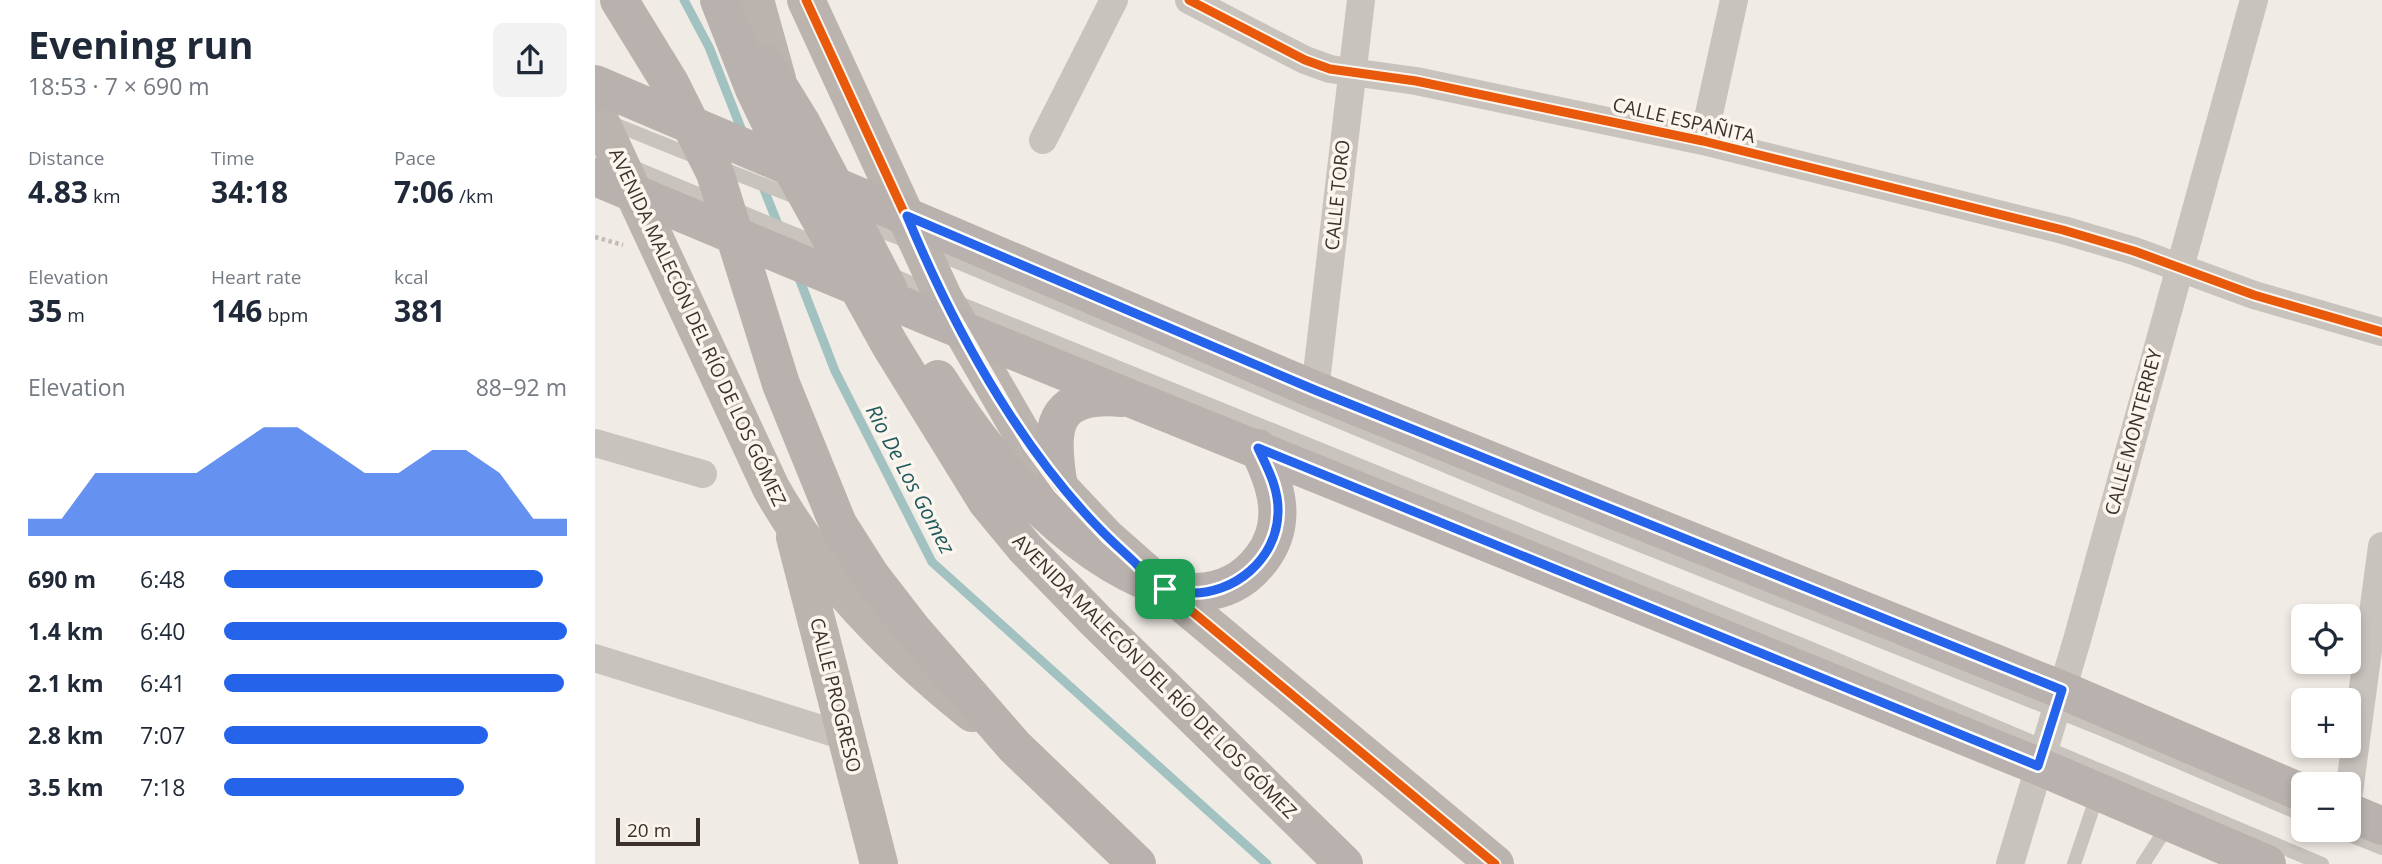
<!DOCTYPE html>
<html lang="en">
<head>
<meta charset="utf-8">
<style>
  body { margin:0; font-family:"Open Sans",sans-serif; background:#f2f2f3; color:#1f2937; height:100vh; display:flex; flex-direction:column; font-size:26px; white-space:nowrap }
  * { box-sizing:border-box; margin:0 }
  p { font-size:23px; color:#747a83 }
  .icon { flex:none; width:38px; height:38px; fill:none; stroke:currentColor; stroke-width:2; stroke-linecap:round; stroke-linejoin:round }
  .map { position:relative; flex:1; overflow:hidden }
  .panel { display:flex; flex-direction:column; background:#fff; width:595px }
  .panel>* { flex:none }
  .controls { position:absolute; left:1696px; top:604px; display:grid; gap:14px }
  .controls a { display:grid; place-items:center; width:70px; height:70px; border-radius:10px; background:#fff; box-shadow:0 4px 10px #0003; font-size:35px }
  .scale { position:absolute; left:21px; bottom:18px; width:84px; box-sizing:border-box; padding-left:7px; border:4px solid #3b302b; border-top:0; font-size:19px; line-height:24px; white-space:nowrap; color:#3b302b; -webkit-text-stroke:5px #fbf5ee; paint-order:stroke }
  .pin { position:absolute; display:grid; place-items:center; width:60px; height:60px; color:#fff; margin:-30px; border-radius:14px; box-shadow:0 4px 10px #0006 }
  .round { display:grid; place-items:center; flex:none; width:74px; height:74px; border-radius:10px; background:#f2f2f3 }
  .summary { display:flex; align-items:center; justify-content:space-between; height:119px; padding:0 28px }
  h1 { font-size:38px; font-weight:700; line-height:52px }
  .figures { display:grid; grid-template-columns:repeat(3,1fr); gap:10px; height:119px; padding:7px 28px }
  .figures div { display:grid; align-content:center }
  .figures b { font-size:30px; font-weight:700 }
  .figures small { font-size:19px; font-weight:400 }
  .figures p { font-size:19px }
  .chart { height:196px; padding:14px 28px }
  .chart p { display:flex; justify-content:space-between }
  .chart svg { width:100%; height:126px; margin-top:7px; fill:#2563eb; opacity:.7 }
  ul { padding:0 28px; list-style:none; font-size:23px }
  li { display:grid; grid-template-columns:112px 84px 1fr; align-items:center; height:52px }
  li i { height:18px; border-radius:9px; background:#2563eb }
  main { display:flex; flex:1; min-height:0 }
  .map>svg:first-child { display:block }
</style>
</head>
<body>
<main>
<section class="panel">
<div class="summary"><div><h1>Evening run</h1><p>18:53 · 7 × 690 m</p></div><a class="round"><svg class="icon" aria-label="share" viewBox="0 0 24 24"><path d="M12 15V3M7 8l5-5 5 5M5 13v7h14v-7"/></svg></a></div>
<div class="figures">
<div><p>Distance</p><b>4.83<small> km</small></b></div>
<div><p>Time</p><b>34:18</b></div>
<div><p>Pace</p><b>7:06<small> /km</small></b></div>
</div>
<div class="figures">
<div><p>Elevation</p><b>35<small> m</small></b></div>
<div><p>Heart rate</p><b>146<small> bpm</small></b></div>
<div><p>kcal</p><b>381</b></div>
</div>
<div class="chart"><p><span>Elevation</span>88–92 m</p>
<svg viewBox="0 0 160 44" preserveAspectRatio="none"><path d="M0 44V38L10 38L20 22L30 22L40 22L50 22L60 14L70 6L80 6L90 14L100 22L110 22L120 14L130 14L140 22L150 38L160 38V44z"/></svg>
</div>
<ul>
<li><b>690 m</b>6:48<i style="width:93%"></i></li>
<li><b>1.4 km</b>6:40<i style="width:100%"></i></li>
<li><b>2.1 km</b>6:41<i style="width:99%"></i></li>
<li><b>2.8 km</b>7:07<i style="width:77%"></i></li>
<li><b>3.5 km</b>7:18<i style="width:70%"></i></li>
</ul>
</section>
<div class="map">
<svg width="1787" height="864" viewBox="0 0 1787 864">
  <rect width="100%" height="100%" fill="#f0ebe5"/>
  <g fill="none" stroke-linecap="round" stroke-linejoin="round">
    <path stroke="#a1c2c1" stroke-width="9" d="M 89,0 L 114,47 L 149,136
      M 166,182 L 184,227
      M 202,273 L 240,371 L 337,562 L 672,864"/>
    <path stroke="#c2bbb6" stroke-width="4.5" stroke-dasharray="3.5 3.5" stroke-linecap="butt" d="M 0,237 L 28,245"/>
    <path stroke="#c9c3be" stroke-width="14" d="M 14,122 L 106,159
      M 33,165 L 231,247
      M 124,167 L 203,198
      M 267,224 L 317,243
      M 336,251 L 937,502 L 1509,730 L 1708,815
      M 295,274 L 337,292
      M 359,301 L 1212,647 L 1727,864
      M 1742,830 L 1787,848
      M 1479,864 L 1503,793
      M 1548,864 L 1574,824"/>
    <path stroke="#c9c3be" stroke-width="28" d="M 594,0 L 710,60 L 735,69 L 821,81 L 1108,141 L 1468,230 L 1539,251 L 1659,295 L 1787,332
      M 448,140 L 519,0
      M 1108,141 L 1139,0
      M 720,390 L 766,0
      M 0,443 L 108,474
      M 0,658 L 252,737
      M 1754,792 L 1787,546
      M 1415,864 L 1482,640 L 1659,0"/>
    <path stroke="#bab3ae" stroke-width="38" d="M 160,0 L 182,79
      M 211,0 L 348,297 L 434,446 L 464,487 L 511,537 L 570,589 L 900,864
      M 0,110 L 176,488 C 226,577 298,650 377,713
      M 200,537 L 284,864"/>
    <path stroke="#b8b1ad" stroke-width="38" d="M 24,0 L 75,83 L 120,173 L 186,384 L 243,524 L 276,576 L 317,629 L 420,747 L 542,864
      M 124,0 L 159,89 L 200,174 L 295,345 L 392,502 L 430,548 L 502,622 L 749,864
      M 170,64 L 207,124 L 294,290
      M 0,84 L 720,390 L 1467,690 L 1708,793
      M 0,177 L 342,320 L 1443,766 L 1672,864
      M 343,379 C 364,412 387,445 413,474 C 464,533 598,650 667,558 C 694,522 681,484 663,448
      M 464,487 C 454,429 455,392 527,398
      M 1754,812 L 1787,826"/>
    <defs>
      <path id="cycleway" d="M 211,0 L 348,297 L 434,446 L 464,487 L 511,537 L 570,589 L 900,864
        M 594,0 L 710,60 L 735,69 L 821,81 L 1108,141 L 1468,230 L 1539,251 L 1659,295 L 1787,332"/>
    </defs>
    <use href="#cycleway" stroke="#fbf5ee" stroke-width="13"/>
    <use href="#cycleway" stroke="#e8590c" stroke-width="9"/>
  </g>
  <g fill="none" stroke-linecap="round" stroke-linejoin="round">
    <defs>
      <path id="route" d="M 312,216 L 720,390 L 1467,690 L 1443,766 L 663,448 C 673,469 684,489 683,513 C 682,559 639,595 594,593 C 586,592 575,592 568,588 C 556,580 544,566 533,556 C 435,469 362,336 312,216 Z"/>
    </defs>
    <use href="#route" stroke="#fff" stroke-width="14"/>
    <use href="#route" stroke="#2563eb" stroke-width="9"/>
  </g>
  <g text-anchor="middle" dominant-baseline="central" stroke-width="7" stroke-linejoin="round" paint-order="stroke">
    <g font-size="19" fill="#3b302b" stroke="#fbf5ee">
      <text transform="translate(1089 120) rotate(13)">CALLE ESPAÑITA</text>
      <text transform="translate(742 195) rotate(-84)">CALLE TORO</text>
      <text transform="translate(103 327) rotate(65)">AVENIDA MALECÓN DEL RÍO DE LOS GÓMEZ</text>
      <text transform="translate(1538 432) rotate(-75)">CALLE MONTERREY</text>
      <text transform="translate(560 676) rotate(45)">AVENIDA MALECÓN DEL RÍO DE LOS GÓMEZ</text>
      <text transform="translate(241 695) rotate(76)">CALLE PROGRESO</text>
    </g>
    <g font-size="21" font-style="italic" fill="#1f5a5e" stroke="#fbf5ee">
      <text transform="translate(316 479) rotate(62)">Rio De Los Gomez</text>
    </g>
  </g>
</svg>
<div class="controls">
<a><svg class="icon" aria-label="locate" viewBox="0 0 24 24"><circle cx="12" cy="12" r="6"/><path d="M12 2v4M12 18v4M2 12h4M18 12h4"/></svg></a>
<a>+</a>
<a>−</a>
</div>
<div class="scale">20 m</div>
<div class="pin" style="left:570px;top:589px;background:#1e9e55"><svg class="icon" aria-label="arrive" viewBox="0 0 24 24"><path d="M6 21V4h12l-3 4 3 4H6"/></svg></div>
</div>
</main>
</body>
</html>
